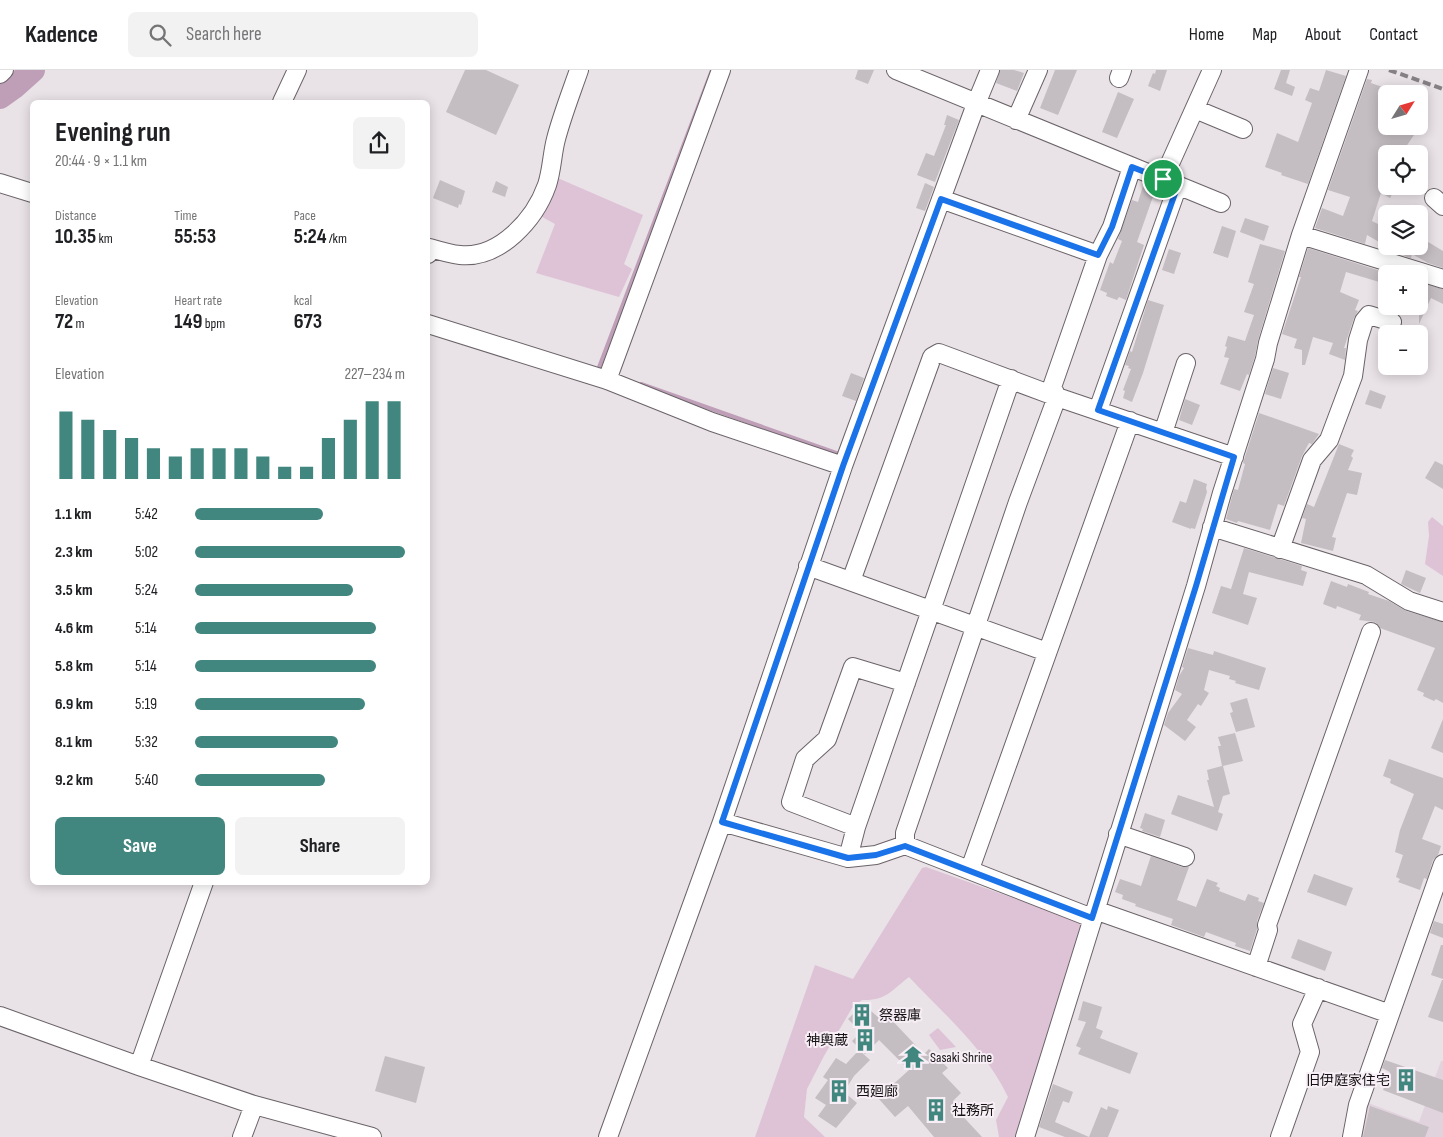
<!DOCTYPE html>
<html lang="en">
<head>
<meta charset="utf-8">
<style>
  body { margin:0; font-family:"Sofia Sans Condensed","Noto Sans JP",sans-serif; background:#f2f2f2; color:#202124; height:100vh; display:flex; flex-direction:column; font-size:19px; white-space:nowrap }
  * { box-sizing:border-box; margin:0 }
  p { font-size:16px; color:#757577 }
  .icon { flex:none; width:28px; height:28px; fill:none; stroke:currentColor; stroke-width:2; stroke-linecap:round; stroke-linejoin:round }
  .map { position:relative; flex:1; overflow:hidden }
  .side { position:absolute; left:30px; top:30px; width:400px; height:785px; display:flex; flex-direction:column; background:#fff; border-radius:8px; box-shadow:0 2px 12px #0003 }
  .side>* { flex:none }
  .needle { width:32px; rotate:53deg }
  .tools { position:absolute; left:1378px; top:15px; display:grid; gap:10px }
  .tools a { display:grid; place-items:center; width:50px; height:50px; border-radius:8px; background:#fff; box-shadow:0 2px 12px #0003; font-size:25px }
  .pin { position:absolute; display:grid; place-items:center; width:42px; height:42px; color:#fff; margin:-21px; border:2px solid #fff; border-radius:50%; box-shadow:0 1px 5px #0007 }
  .round { display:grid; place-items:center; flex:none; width:52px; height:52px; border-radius:8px; background:#f2f2f2 }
  .overview { display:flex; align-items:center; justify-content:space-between; height:85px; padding:0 25px }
  h1 { font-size:28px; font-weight:700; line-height:38px }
  .metrics { display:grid; grid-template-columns:repeat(3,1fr); gap:8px; height:85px; padding:5px 25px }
  .metrics div { display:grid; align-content:center }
  .metrics b { font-size:21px; font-weight:700 }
  .metrics small { font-size:14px; font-weight:400 }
  .metrics p { font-size:14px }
  .chart { height:140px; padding:10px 25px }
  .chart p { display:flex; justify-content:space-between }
  .chart svg { width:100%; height:90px; margin-top:5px; stroke:#41877f; stroke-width:6 }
  .primary-button { display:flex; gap:10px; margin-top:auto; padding:10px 25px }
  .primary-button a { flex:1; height:58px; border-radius:8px; background:#41877f; color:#fff; font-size:20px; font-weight:700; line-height:58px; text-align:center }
  .primary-button a+a { background:#f2f2f2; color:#202124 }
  ul { padding:0 25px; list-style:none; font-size:16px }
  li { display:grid; grid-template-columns:80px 60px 1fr; align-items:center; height:38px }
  li i { height:12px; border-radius:6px; background:#41877f }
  header { display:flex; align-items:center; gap:30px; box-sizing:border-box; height:70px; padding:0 25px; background:#fff; border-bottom:1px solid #e0e0e0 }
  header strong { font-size:24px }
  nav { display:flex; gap:28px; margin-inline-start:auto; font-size:18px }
  .search { width:350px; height:45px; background:#f2f2f2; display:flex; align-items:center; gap:12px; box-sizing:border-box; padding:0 18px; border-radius:8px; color:#757577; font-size:19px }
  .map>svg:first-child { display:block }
</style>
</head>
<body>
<header>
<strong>Kadence</strong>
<div class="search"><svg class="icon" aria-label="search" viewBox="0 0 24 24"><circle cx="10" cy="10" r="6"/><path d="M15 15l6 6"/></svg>Search here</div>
<nav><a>Home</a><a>Map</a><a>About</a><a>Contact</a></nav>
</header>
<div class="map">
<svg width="1443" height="1067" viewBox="0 0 1443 1067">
  <rect width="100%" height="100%" fill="#e9e2e7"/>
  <path fill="#e1d3dd" d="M 1441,991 L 1443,991 L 1443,1067 L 1356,1067 L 1368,1033 L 1419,1052 Z"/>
  <path fill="#dec3d7" d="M 553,106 L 643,145 L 624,194 L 632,199 L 619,227 L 536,203 L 555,154 L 535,143 Z
    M 1432,447 L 1443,456 L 1443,506 L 1425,494 L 1429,466 L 1428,452 Z
    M 926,797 L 1078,851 L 1082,857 L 1016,1067 L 999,1067 L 996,1050 L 1008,1027 C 986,980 944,944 909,907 C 892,920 886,931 862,930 L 852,938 L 824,986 L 807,1019 L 804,1047 L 825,1067 L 755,1067 L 815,895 L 853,909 L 922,798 Z
    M 938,958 L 956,977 L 940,980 L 929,965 Z"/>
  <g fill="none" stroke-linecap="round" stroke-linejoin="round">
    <path stroke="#bf9eb7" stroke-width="4" d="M 600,300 L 598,300 L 712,0
      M 641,314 L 839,384"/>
    <path stroke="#bf9eb7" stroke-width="24" d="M 0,27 L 14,17 L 33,0"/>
  </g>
  <path fill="#c4bdc2" d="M 465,0 L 486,0 L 519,15 L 496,65 L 446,42 Z
    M 858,0 L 874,0 L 868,14 L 855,9 Z
    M 1000,0 L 1014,0 L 1024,3 L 1017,21 L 996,13 Z
    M 1055,0 L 1077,0 L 1058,45 L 1040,38 Z
    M 1156,0 L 1167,0 L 1160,21 L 1148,16 L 1153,3 L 1155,4 Z
    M 1281,0 L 1290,0 L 1286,13 L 1295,17 L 1292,26 L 1274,19 Z
    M 1326,0 L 1346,6 L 1308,114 L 1281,105 L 1282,103 L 1265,97 L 1277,63 L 1298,72 L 1312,33 L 1305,30 L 1310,18 L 1319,21 Z
    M 1367,9 L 1372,10 L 1371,13 L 1388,19 L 1386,24 L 1386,56 L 1420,56 L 1401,84 L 1386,84 L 1386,116 L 1396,116 L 1390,128 L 1381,123 L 1372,151 L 1386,158 L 1386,176 L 1367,165 L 1365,174 L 1315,158 L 1322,138 L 1343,146 L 1350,127 L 1328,120 Z
    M 1118,22 L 1134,29 L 1117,68 L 1102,62 Z
    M 947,45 L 959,50 L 935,112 L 917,105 L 926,83 L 934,86 L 946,55 L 944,55 Z
    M 440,110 L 465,121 L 461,135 L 459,134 L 458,138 L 433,128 Z
    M 496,111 L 508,117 L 505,127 L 492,122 Z
    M 925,113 L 934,117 L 925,141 L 916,138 Z
    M 1143,116 L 1155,121 L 1137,172 L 1144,175 L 1126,230 L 1119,227 L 1117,230 L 1106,226 L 1107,223 L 1100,220 L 1110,192 L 1113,194 L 1122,171 L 1118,169 L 1132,130 L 1138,132 Z
    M 1245,148 L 1269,156 L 1264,171 L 1240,162 Z
    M 1222,156 L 1236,161 L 1228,188 L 1213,183 Z
    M 1420,167 L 1443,181 L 1443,198 L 1428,193 L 1412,184 L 1411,188 L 1407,187 L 1388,176 L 1419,176 Z
    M 1260,174 L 1285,181 L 1258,270 L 1255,286 L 1249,305 L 1247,304 L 1240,321 L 1220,314 L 1229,288 L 1224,287 L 1227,277 L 1225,276 L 1228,266 L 1245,271 L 1254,245 L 1244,242 L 1254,214 L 1248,212 Z
    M 1308,178 L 1390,204 L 1386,204 L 1386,214 L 1346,202 L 1340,222 L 1359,230 L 1355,240 L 1358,241 L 1354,248 L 1344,278 L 1346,278 L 1345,290 L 1329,284 L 1333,273 L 1313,267 L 1305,295 L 1302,295 L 1302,280 L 1294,278 L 1297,269 L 1282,264 L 1301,207 L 1299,207 Z
    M 1169,179 L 1181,183 L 1174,204 L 1162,200 Z
    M 1422,213 L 1443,219 L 1443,234 L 1431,228 L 1419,254 L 1419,219 Z
    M 1148,230 L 1164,235 L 1143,303 L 1132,332 L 1123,328 L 1125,321 L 1123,320 L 1131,299 L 1128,298 L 1129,296 L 1125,295 L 1130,281 L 1132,282 Z
    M 1273,298 L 1289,303 L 1281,329 L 1265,324 Z
    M 851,303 L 864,308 L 856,331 L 842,326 Z
    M 1370,320 L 1386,326 L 1381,339 L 1365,334 Z
    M 1185,329 L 1200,335 L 1192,355 L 1179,350 Z
    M 1259,343 L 1319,364 L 1312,374 L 1309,373 L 1302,386 L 1284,436 L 1278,434 L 1270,460 L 1238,451 L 1237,453 L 1226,449 L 1234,419 L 1238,420 L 1245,394 L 1243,393 Z
    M 1339,374 L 1354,380 L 1351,386 L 1353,388 L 1348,400 L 1362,403 L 1357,425 L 1347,423 L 1332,467 L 1336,468 L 1333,481 L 1301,473 L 1306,449 L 1302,448 L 1307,434 L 1314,437 Z
    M 1435,391 L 1443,395 L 1443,419 L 1425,408 Z
    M 1194,409 L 1207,414 L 1206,418 L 1207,422 L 1195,459 L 1191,458 L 1191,459 L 1172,452 L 1180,431 L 1186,433 Z
    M 1244,478 L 1302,496 L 1301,500 L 1307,502 L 1303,516 L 1249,502 L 1243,524 L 1257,528 L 1248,555 L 1212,543 L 1221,516 L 1231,519 Z
    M 1406,500 L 1426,508 L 1420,523 L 1401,514 Z
    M 1331,511 L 1347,517 L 1348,514 L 1369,522 L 1368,524 L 1389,531 L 1406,541 L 1443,552 L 1443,633 L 1436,629 L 1434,631 L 1423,626 L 1424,623 L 1417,620 L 1435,578 L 1380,558 L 1375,552 L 1359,550 L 1361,545 L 1337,536 L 1336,539 L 1323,534 Z
    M 1188,578 L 1213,585 L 1214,581 L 1266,598 L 1259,620 L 1235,613 L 1236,611 L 1229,609 L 1230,606 L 1209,600 L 1204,620 L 1209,623 L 1201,636 L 1198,634 L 1187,650 L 1196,657 L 1185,671 L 1164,655 L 1168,643 L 1182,624 L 1175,620 L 1179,606 L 1184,598 L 1182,597 Z
    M 1247,628 L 1255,657 L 1236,662 L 1230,643 L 1233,642 L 1230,633 Z
    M 1443,649 L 1443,683 L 1431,678 Z
    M 1235,663 L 1243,691 L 1223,696 L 1230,724 L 1223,726 L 1218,742 L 1223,744 L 1217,761 L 1171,744 L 1178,725 L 1214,737 L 1207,710 L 1209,710 L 1207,700 L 1222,696 L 1218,676 L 1221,676 L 1218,667 Z
    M 1389,689 L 1443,708 L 1443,740 L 1435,736 L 1422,769 L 1441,776 L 1438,785 L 1433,790 L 1427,809 L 1424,808 L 1420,820 L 1398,812 L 1400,809 L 1396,807 L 1403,785 L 1395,782 L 1400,760 L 1414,724 L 1390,713 L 1391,709 L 1383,706 Z
    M 1145,743 L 1165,750 L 1160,767 L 1142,761 L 1143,759 L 1140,758 Z
    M 1151,786 L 1182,797 L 1189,797 L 1177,830 L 1196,837 L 1207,809 L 1218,813 L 1216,816 L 1220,818 L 1219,821 L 1245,831 L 1248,824 L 1259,828 L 1258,831 L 1264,833 L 1257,851 L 1257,859 L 1250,881 L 1235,876 L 1236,873 L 1206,862 L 1204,867 L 1171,855 L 1173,849 L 1135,836 L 1136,834 L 1122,829 L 1123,825 L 1115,822 L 1120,809 L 1141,816 Z
    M 1314,804 L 1353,818 L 1346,836 L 1307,822 Z
    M 1434,851 L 1443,854 L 1443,868 L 1430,863 Z
    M 1298,869 L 1332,882 L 1325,901 L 1291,888 Z
    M 1441,875 L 1443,875 L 1443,909 L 1431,905 Z
    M 1442,910 L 1443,910 L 1443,952 L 1428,947 Z
    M 1083,931 L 1102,937 L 1096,958 L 1103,961 L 1100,968 L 1138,983 L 1130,1004 L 1078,984 L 1081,978 L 1076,976 L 1086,952 L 1078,950 Z
    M 863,934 L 879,948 L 885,943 L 924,984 L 929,979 L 948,998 L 942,1003 L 961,1023 L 953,1031 L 959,1038 L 957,1040 L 982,1067 L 934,1067 L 908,1036 L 895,1047 L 878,1028 L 909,1000 L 879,970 L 865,984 L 852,971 L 861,962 L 848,949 Z
    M 859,980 L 870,990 L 854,1006 L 844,1022 L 857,1033 L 836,1058 L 818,1046 L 826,1035 L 815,1028 L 828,1010 L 823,1007 L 836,988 L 846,994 Z
    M 385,986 L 425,997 L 416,1033 L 375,1021 Z
    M 1385,990 L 1443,1010 L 1443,1043 L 1383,1020 L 1390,1002 L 1382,998 Z
    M 1053,1014 L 1073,1022 L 1069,1033 L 1063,1031 L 1055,1052 L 1089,1067 L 1101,1037 L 1107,1040 L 1108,1036 L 1119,1040 L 1108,1067 L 1065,1067 L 1039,1057 Z
    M 1370,1036 L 1429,1057 L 1425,1067 L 1363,1067 Z"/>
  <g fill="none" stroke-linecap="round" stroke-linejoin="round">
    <defs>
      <path id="minor" d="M 896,0 L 1221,133
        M 0,4 L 4,0
        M 1119,8 L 1122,0
        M 282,32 L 297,0
        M 1195,39 L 1243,59
        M 1016,50 L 1038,0
        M 1163,109 L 1212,0
        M 0,113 L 32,123
        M 1434,128 L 1443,136
        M 941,129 L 1098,185
        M 1301,165 L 1443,209
        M 428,184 L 430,178 C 440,181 450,184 460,185 C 500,189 535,149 547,115 C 552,100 552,84 556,69 C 562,46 571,23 579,0
        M 428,254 L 607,310 L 712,352 L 843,396
        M 607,310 L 721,0
        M 1098,340 L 1178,115
        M 1163,363 L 1186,293
        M 1212,457 L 1366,505 L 1409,531 L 1443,542
        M 1280,479 L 1312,390 L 1329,370 L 1353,306 L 1358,270 L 1364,251 L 1369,245 L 1392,252
        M 808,496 L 1047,582
        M 851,511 L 932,287 L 939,283 L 1057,327 L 1234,387
        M 722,752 L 848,788 L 876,785 L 905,775 L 1092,848
        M 856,757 L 791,732 L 805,689 L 827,669 L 853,597 L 906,613
        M 1118,764 L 1185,787
        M 905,775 L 905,763 L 1018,432 L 1057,327 L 1052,317 L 1098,185 L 1112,157 L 1132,97
        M 848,788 L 856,757 L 1011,309
        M 970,799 L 1130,351
        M 1095,840 L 1390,944
        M 1256,897 L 1268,860 L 1267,855 L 1371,562
        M 0,946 L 139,996 L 254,1035 L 372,1067
        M 139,996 L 204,812
        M 242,1067 L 254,1035
        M 608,1067 L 722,752 L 843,396 L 976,34 L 990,0
        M 1025,1067 L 1196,516 L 1222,423 L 1265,289 L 1268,273 L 1301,165 L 1359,0
        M 1280,1067 L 1310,982 L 1302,954 L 1318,918
        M 1352,1067 L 1358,1035 L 1443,794"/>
    </defs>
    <use href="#minor" stroke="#6a6368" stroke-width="20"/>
    <use href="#minor" stroke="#fff" stroke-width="18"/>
    <path stroke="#858084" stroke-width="4" stroke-dasharray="8 4" stroke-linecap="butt" d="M 1389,0 L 1443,19"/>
  </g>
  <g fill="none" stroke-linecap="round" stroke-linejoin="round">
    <defs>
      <path id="route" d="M 1132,97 L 1178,115 L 1098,340 L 1234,387 L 1196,516 L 1092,848 L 905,776 L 876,785 L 848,788 L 722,752 L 843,396 L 941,129 L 1098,185 L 1112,157 Z"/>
    </defs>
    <use href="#route" stroke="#fff" stroke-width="10"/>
    <use href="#route" stroke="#1a73e8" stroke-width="6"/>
  </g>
  <defs>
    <symbol id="building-bare" viewBox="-9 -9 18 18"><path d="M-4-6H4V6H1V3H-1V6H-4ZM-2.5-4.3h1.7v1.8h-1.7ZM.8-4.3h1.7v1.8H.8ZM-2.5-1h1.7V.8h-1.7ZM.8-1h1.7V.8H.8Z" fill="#41877f" stroke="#f7eff5" stroke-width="2.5" paint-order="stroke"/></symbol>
    <symbol id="temple-bare" viewBox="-9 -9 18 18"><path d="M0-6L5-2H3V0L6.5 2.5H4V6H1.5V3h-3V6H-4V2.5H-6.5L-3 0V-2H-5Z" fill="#41877f" stroke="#f7eff5" stroke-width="2.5" paint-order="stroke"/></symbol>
  </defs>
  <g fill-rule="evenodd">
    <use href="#building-bare" x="846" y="929" width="32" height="32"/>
    <use href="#building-bare" x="849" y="954" width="32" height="32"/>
    <use href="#temple-bare" x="897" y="971" width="32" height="32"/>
    <use href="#building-bare" x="1390" y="994" width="32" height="32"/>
    <use href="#building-bare" x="823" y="1005" width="32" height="32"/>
    <use href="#building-bare" x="920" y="1024" width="32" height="32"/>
  </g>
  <g text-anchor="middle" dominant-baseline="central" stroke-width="4" stroke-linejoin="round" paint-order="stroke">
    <g font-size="14" fill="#151214" stroke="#f7eff5" text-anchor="start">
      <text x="879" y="945">祭器庫</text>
      <text x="848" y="970" text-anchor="end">神輿蔵</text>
      <text x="930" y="987">Sasaki Shrine</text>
      <text x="1390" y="1010" text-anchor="end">旧伊庭家住宅</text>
      <text x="856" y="1021">西廻廊</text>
      <text x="952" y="1040">社務所</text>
    </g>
  </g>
</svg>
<div class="tools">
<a><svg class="needle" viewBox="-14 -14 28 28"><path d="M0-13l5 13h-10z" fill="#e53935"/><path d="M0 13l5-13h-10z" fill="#757577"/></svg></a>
<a><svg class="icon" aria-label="locate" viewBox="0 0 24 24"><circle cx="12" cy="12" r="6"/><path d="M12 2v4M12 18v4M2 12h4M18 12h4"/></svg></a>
<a><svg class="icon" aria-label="layers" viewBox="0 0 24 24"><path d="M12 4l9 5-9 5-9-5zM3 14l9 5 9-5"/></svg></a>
<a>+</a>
<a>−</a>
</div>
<div class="pin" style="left:1163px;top:109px;background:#1e9e55"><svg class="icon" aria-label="arrive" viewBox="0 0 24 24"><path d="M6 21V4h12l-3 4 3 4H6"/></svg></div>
<section class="side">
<div class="overview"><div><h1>Evening run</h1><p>20:44 · 9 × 1.1 km</p></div><a class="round"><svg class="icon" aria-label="share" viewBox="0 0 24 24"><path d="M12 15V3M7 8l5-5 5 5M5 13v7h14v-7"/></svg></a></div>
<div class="metrics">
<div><p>Distance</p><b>10.35<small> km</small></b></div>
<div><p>Time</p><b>55:53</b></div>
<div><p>Pace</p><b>5:24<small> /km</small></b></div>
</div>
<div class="metrics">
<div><p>Elevation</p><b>72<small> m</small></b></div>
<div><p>Heart rate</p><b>149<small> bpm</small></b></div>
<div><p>kcal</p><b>673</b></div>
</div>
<div class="chart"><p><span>Elevation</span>227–234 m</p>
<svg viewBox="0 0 160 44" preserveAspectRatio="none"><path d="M5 44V11M15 44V15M25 44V20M35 44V24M45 44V29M55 44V33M65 44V29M75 44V29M85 44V29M95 44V33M105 44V38M115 44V38M125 44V24M135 44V15M145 44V6M155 44V6"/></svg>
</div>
<ul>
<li><b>1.1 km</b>5:42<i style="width:61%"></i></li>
<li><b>2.3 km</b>5:02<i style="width:100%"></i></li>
<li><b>3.5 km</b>5:24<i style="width:75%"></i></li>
<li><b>4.6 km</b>5:14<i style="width:86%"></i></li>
<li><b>5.8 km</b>5:14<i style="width:86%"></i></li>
<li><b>6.9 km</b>5:19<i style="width:81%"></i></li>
<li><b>8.1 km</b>5:32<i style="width:68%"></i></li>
<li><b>9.2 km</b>5:40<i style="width:62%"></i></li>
</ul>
<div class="primary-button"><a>Save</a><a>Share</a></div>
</section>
</div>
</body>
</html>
